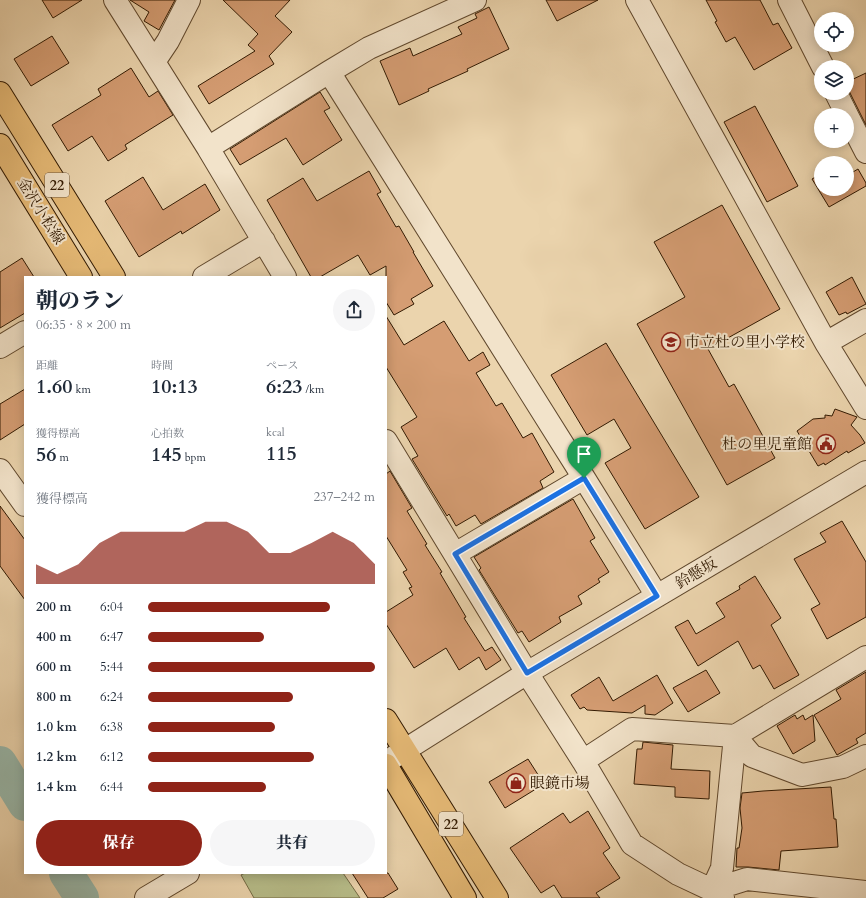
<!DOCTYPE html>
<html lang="ja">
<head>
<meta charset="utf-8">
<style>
  body { margin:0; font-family:Cardo,"Noto Serif JP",serif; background:#f6f6f7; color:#1f2937; height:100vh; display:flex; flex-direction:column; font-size:15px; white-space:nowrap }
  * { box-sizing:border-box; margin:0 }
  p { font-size:13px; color:#747a83 }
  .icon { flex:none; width:22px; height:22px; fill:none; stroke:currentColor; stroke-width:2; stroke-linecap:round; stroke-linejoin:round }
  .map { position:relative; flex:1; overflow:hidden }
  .sheet { position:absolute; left:24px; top:276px; width:363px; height:598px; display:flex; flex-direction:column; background:#fff; border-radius:0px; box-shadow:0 2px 10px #0003 }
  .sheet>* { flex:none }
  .tools { position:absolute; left:814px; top:12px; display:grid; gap:8px }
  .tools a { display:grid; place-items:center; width:40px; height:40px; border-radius:50%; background:#fff; box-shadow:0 2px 10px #0003; font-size:20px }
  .pin { position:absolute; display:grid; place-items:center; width:34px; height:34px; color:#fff; margin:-41px -17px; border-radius:50% 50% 50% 0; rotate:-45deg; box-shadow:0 0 4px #0007 }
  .pin .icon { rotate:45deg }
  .round { display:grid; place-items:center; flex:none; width:42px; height:42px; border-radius:21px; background:#f6f6f7 }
  .headline { display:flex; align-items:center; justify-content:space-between; height:68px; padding:0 12px }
  h1 { font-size:22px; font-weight:800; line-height:30px }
  .stats { display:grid; grid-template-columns:repeat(3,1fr); gap:6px; height:68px; padding:4px 12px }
  .stats div { display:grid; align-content:center }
  .stats b { font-size:20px; font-weight:800 }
  .stats small { font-size:11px; font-weight:400 }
  .stats p { font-size:11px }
  .chart { height:112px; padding:8px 12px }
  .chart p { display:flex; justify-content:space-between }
  .chart svg { width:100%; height:72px; margin-top:4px; fill:#8f2418; opacity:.7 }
  .cta { display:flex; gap:8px; margin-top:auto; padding:8px 12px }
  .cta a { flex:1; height:46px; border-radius:24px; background:#8f2418; color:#fff; font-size:16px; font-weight:800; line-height:46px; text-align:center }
  .cta a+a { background:#f6f6f7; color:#1f2937 }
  ul { padding:0 12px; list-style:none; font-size:13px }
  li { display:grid; grid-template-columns:64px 48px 1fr; align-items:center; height:30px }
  li i { height:10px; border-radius:5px; background:#8f2418 }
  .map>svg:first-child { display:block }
</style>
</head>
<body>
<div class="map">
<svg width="866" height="898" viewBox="0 0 866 898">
  <rect width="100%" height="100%" fill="#ebd4ad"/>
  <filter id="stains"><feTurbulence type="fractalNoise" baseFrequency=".005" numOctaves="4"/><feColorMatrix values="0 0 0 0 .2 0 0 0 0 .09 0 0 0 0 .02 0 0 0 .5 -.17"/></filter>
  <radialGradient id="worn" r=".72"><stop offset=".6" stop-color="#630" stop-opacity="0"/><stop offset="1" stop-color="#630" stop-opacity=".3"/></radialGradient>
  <path fill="#b7bd8a" stroke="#746c46" d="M 245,873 L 343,873 L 360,898 L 254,898 L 241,875 Z"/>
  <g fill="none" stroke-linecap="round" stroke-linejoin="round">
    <path stroke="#98b8ab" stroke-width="34" d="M 0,763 L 25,804
      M 66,873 L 82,898"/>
  </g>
  <path fill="#d59d73" stroke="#321a02" d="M 42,0 L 82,0 L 53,18 Z
    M 130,0 L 175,0 L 159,30 L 144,21 L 149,12 Z
    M 223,0 L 290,0 L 275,16 L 292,32 L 269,56 L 274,64 L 209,104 L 198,86 L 255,51 L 248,45 L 258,34 Z
    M 546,0 L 598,0 L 557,21 Z
    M 706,0 L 760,0 L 773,25 L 778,23 L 792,48 L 754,70 L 735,37 L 726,42 L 715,22 L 717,21 Z
    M 489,7 L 509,49 L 467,69 L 468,71 L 428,89 L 429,91 L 399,105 L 380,61 L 410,48 L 413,56 L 462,34 L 458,27 L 477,18 L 475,14 Z
    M 52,36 L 69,63 L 31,86 L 14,59 Z
    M 131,68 L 149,97 L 158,91 L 173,115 L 125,145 L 127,149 L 108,161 L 92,136 L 68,151 L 52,125 L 101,95 L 98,89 Z
    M 866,73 L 866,125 L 847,87 L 847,82 Z
    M 320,92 L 330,108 L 324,111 L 342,140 L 303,165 L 286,138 L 240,165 L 230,149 Z
    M 755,106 L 798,186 L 767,202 L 724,122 Z
    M 847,163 L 853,172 L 858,169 L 866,183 L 866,186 L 829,207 L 812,179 L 821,174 L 821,189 L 847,189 Z
    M 369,171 L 381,192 L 377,194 L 396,227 L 399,226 L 414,252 L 413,252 L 433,286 L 411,299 L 414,304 L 394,315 L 386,302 L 386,266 L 370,275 L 358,255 L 320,277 L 311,277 L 267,200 L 303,178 L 317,201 Z
    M 143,177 L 163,210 L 205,184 L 220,210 L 182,234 L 181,231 L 139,257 L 105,201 Z
    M 722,205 L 780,309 L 708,349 L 729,387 L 734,384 L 775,458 L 727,485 L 637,324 L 685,297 L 654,242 Z
    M 22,258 L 34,277 L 25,277 L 25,313 L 0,328 L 0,272 Z
    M 852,277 L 866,304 L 847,314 L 846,312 L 839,315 L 826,292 Z
    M 386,316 L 404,345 L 444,321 L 469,361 L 483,352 L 490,365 L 476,373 L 496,406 L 502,403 L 523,438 L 532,433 L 554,472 L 540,481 L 543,488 L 481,524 L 475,515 L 456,526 L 449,514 L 447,516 L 412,459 L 418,456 L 401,427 L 417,417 L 386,367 Z
    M 606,343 L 699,497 L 645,529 L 605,463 L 631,448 L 614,419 L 587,435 L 551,375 Z
    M 25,389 L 25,424 L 0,440 L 0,404 Z
    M 835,409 L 857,417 L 851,425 L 860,435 L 865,443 L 848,453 L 847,451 L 825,465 L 824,463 L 818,466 L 797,431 L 813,419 L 825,418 L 825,415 L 832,416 Z
    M 390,471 L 412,508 L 407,511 L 427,544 L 425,545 L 442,572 L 440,573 L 466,617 L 464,618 L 485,651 L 492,647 L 501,660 L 486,670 L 479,657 L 459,670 L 446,648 L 414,668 L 386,624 L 386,612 L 413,595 L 409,588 L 412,587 L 403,572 L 407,570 L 386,536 L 386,474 Z
    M 573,499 L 595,538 L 590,541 L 609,572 L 598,579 L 600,582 L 578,596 L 582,604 L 559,617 L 561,622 L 529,642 L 522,631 L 518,633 L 479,570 L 481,568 L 474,557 Z
    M 0,506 L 25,540 L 25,600 L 0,566 Z
    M 842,521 L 866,562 L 866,617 L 827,639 L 811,609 L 820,604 L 794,559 L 826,542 L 820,533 Z
    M 755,576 L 781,618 L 771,625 L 799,675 L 774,689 L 760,665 L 753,669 L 738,641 L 698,666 L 675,627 L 688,620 L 696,634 L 725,617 L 716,603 L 740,589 L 739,586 Z
    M 706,670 L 720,693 L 688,712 L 673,688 Z
    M 866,672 L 866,733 L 856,739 L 858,743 L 837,755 L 814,715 L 841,699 L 836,690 Z
    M 657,675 L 673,703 L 655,715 L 645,714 L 645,705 L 632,713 L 587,710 L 584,707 L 580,709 L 571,695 L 599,677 L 613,701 Z
    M 795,715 L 797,719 L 803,715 L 805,720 L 813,715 L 815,741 L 793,754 L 777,726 Z
    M 643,742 L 673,745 L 671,769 L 710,771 L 709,799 L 675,797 L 675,787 L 634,784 L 637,749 L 642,749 Z
    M 528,759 L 544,784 L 505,808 L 489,782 Z
    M 831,787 L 834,819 L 836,819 L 838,847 L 781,851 L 779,870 L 748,867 L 736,867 L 737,848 L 739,848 L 742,828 L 740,808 L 742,793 L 763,791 Z
    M 588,811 L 610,848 L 603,853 L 620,878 L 596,893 L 600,898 L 562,898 L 554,885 L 541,893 L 510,848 L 563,813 L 570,823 Z
    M 352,873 L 388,873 L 398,889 L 383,898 L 368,898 Z"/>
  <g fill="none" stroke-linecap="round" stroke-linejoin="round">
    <defs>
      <path id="minor" d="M 115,0 L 208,148 L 285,277
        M 637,0 L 826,343 L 866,408
        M 789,0 L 823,67
        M 154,62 L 168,41 L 189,0
        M 329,72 L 584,478 L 657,596
        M 836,93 L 847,115
        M 847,115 L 866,152
        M 208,148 L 329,72 L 369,48 L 475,0
        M 204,277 L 264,241
        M 826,343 L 866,320
        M 0,347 L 25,332
        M 386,441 L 527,673 L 583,761 L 632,844 L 678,874 L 712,890 L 723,898
        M 0,470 L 25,505
        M 455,554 L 584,478
        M 735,736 L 866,657
        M 583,761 L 632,729 L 735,736 L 752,756 L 802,775 L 843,767 L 866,756
        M 386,762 L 527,673 L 866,472
        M 712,890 L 747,879 L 866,892
        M 712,890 L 722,868 L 735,736
        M 146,898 L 188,873"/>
      <path id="major" d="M 0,93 L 114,277
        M 0,145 L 81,277
        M 386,720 L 497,898
        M 386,765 L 465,898"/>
    </defs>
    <use href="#minor" stroke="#60482d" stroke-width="24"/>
    <use href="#major" stroke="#321a02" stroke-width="24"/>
    <use href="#minor" stroke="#f2e3ca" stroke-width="22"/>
    <use href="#major" stroke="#e6ba76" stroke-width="22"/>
  </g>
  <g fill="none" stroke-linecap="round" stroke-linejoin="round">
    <defs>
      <path id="route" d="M 584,478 L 657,596 L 527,673 L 455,554 Z"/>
    </defs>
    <use href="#route" stroke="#fff" stroke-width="8"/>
    <use href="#route" stroke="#1a73e8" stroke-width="5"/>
  </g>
  <defs>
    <symbol id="school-ring" viewBox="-11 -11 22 22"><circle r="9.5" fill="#f2e3ca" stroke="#8f2418" stroke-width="1.5"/><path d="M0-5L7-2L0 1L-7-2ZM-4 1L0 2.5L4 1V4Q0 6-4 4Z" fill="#8f2418"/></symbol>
    <symbol id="civic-ring" viewBox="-11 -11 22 22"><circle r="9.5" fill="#f2e3ca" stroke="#8f2418" stroke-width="1.5"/><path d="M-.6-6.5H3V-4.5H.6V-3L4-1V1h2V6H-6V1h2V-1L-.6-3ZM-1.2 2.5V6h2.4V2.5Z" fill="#8f2418"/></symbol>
    <symbol id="shop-ring" viewBox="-11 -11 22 22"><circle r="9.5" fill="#f2e3ca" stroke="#8f2418" stroke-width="1.5"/><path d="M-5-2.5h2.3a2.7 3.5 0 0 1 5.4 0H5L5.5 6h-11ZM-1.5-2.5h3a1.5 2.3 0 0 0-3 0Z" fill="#8f2418"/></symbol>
  </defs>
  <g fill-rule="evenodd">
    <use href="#school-ring" x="660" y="331" width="22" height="22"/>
    <use href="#civic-ring" x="815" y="433" width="22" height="22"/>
    <use href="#shop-ring" x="505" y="772" width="22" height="22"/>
  </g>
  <g text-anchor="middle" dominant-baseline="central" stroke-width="4" stroke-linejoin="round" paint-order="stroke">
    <g fill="#f2e3ca" stroke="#6c563e" stroke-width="1">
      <rect x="45" y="173" width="24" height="24" rx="3"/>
      <rect x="439" y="812" width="24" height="24" rx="3"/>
    </g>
    <g font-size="14" font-weight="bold" fill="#321a02">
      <text x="57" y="185">22</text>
      <text x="451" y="824">22</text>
    </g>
    <g font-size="15" fill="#321a02" stroke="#f2e3ca">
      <text transform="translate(41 211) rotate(58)">金沢小松線</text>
      <text transform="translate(696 573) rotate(-31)">鈴懸坂</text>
    </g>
    <g font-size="15" fill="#321a02" stroke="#f2e3ca" text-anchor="start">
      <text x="685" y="342">市立杜の里小学校</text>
      <text x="812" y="444" text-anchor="end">杜の里児童館</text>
      <text x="530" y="783">眼鏡市場</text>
    </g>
  </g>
  <rect width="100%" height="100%" filter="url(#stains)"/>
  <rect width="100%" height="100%" fill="url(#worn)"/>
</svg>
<div class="tools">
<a><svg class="icon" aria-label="locate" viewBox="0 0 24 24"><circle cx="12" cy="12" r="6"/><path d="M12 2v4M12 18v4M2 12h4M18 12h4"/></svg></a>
<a><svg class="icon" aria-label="layers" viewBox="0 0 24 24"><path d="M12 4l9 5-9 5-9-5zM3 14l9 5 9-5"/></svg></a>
<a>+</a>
<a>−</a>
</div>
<div class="pin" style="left:584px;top:478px;background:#1e9e55"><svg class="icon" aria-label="arrive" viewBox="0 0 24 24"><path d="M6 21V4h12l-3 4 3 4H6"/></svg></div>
<section class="sheet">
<div class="headline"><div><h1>朝のラン</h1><p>06:35 · 8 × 200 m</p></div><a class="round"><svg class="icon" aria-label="share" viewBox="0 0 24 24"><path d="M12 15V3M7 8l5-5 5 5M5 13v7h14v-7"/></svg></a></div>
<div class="stats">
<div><p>距離</p><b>1.60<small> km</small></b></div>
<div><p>時間</p><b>10:13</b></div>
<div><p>ペース</p><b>6:23<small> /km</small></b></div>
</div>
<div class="stats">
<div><p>獲得標高</p><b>56<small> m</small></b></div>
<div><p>心拍数</p><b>145<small> bpm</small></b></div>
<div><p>kcal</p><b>115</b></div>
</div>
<div class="chart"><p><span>獲得標高</span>237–242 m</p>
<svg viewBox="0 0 160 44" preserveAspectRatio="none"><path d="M0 44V32L10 38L20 32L30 19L40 12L50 12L60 12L70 12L80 6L90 6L100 12L110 25L120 25L130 19L140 12L150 19L160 32V44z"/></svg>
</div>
<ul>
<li><b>200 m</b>6:04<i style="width:80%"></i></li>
<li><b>400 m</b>6:47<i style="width:51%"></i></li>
<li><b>600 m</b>5:44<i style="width:100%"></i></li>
<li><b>800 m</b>6:24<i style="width:64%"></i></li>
<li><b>1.0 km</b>6:38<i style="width:56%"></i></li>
<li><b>1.2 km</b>6:12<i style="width:73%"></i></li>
<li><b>1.4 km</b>6:44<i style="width:52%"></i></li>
</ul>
<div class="cta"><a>保存</a><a>共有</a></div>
</section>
</div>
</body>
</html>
